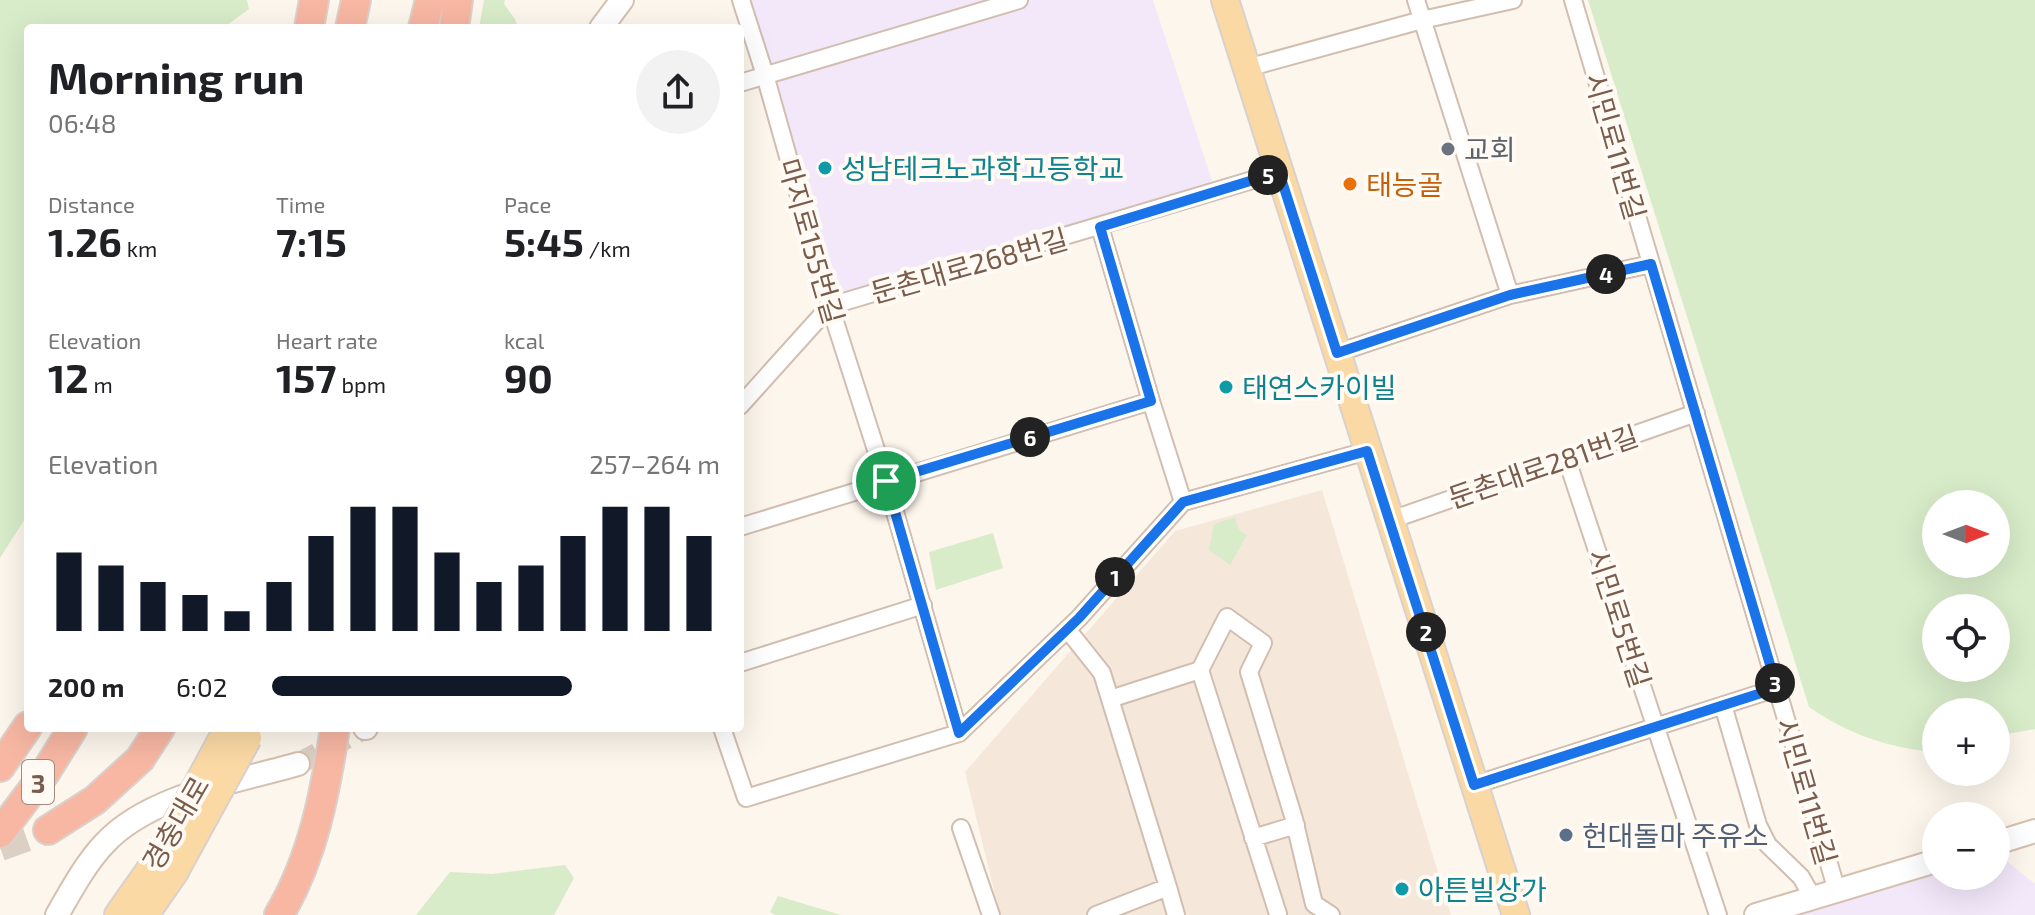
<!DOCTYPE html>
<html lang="en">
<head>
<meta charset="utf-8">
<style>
  body { margin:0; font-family:"Exo 2","Noto Sans KR",sans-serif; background:#f2f2f2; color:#202124; height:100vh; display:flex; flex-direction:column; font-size:30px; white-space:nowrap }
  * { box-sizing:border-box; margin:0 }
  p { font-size:26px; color:#757577 }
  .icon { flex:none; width:44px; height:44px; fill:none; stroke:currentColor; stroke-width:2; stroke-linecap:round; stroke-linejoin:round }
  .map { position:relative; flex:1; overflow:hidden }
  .drawer { position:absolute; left:24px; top:24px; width:720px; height:708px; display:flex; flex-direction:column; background:#fff; border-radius:8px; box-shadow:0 8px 32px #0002 }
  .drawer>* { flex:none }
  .needle { width:52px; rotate:90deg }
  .buttons { position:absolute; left:1922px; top:490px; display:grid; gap:16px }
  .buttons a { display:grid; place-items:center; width:88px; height:88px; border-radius:50%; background:#fff; box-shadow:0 8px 32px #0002; font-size:40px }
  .pin { position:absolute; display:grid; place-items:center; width:68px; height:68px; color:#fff; margin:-34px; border:4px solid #fff; border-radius:50%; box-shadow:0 2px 8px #0007 }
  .km { position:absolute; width:40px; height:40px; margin:-20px; border-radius:50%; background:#222; color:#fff; font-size:22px; line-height:40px; text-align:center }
  .round { display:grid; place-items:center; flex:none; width:84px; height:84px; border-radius:42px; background:#f2f2f2 }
  .summary { display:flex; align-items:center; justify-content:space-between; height:136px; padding:0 24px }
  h1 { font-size:44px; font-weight:700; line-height:60px }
  .metrics { display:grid; grid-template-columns:repeat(3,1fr); gap:12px; height:136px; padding:8px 24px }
  .metrics div { display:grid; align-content:center }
  .metrics b { font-size:40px; font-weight:700 }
  .metrics small { font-size:22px; font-weight:400 }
  .metrics p { font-size:22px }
  .chart { height:224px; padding:16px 24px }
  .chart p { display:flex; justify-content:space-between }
  .chart svg { width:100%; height:144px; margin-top:8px; stroke:#111827; stroke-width:6 }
  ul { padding:0 24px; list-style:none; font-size:26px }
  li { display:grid; grid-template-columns:128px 96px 1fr; align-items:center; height:60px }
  li i { height:20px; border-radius:10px; background:#111827 }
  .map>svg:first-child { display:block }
</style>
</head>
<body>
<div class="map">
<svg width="2035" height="915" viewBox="0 0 2035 915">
  <rect width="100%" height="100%" fill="#fdf6ec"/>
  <path fill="#f5e8da" d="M 1322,490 L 1451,915 L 1000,915 L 965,772 L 1175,531 Z"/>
  <path fill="#f3e8fa" d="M 741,0 L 1153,0 L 1215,190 L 830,306 Z
    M 1996,855 L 1999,855 L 2035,884 L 2035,915 L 1797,915 L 1936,873 L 1936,876 L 1996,876 Z"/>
  <path fill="#d8ecc9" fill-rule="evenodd" d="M 0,0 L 247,0 L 249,9 L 223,28 L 28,28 L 28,514 L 0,558 Z
    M 484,0 L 505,0 L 504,4 L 515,19 L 518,28 L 479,28 Z
    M 1588,0 L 2035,0 L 2035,729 L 1996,736 L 1996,712 L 1936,712 L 1936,752 L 1933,752 C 1886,747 1848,734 1809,707 ZM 1996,504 L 1996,564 L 1936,564 L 1936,504 ZM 1936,608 L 1996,608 L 1996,668 L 1936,668 Z
    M 1235,517 L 1239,530 L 1247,535 L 1230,565 L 1209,550 L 1214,524 Z
    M 993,533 L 1003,568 L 936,590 L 929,552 Z
    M 565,865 L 574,878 L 554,915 L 416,915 L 450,872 L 492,874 Z
    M 778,896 L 841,915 L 775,915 L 770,912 Z"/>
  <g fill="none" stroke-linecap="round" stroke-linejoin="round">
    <path stroke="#dcd0c4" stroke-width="22" stroke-dasharray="22 11" stroke-linecap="butt" d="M 298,764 L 365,728"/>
    <path stroke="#dcd0c4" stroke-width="28" stroke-dasharray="28 14" stroke-linecap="butt" d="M 0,847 L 48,830"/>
    <defs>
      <path id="street" d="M 741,0 L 765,75 L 830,306 L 886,481 L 959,733
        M 1416,0 L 1510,295
        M 1573,0 L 1837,891
        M 1247,68 L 1422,20 L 1513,0
        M 740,83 L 1019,0
        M 1100,227 L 1151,401 L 1183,502
        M 1337,353 L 1510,295 L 1651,264
        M 740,406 L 830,306 L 1279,172
        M 1566,457 L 1718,915
        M 1391,520 L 1696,413
        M 740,527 L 1151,401
        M 1067,629 L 1102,673 L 1168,887 L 1096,915
        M 740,663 L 923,605
        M 1200,670 L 1227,617 L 1263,643 L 1249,672 L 1294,819 L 1314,904 L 1331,915
        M 1110,699 L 1200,670 L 1278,914
        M 1723,705 L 1758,825 L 1768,845 L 1801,877 L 1813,898
        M 722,728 L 746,798 L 959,733 L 1079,618 L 1183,502 L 1367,451
        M 1474,785 L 1777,688
        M 961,828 L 991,915
        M 1253,838 L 1296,825
        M 1168,887 L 1176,915"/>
      <path id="secondary" d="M 601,28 L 622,0
        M 365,728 L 366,728
        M 1996,843 L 2035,831
        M 57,915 C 71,891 85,864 105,843 C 150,795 236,782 298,764
        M 1756,915 L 1936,861"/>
      <path id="primary" d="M 1225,0 L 1516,915
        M 118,915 L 156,861
        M 145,915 L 174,873"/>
      <path id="highway" d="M 309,28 L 314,0
        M 350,28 L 356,0
        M 423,28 L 430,0
        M 454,28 L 458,0
        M 0,767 L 28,726
        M 48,830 L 95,800 L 140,759 L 160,728
        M 0,833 L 45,773 L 73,728
        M 279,915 C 313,858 325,793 335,728"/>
    </defs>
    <use href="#street" stroke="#d1beb0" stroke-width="20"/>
    <use href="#secondary" stroke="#d6c0b0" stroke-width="26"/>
    <use href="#primary" stroke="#dad1cd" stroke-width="30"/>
    <use href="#highway" stroke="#dad1cd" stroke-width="32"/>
    <use href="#street" stroke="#fff" stroke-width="16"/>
    <use href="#secondary" stroke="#fff" stroke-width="22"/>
    <use href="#primary" stroke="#fbd9a5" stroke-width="26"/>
    <use href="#highway" stroke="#f7b7a3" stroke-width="28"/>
    <defs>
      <path id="primary-bridge" d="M 156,861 L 228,728
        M 174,873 L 248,738"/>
    </defs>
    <use href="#primary-bridge" stroke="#dad1cd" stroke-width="30" stroke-linecap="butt"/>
    <use href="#primary-bridge" stroke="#fbd9a5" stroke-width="26"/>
  </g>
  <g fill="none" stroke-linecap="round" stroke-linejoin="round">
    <defs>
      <path id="route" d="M 1279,172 L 1337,353 L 1510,295 L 1651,264 L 1777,688 L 1474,785 L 1367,451 L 1183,502 L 1079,618 L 959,733 L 886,481 L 1151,401 L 1100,227 Z"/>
    </defs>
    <use href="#route" stroke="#fff" stroke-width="16"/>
    <use href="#route" stroke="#1a73e8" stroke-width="10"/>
  </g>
  <circle fill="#6b7280" stroke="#fffaf3" stroke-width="3" cx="1448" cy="149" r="8"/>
  <g fill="#0f9aa8" stroke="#fffaf3" stroke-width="3">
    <circle cx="825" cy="168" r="8"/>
    <circle cx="1226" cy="387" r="8"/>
    <circle cx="1402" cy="889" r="8"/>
  </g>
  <circle fill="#e8710a" stroke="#fffaf3" stroke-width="3" cx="1350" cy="184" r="8"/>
  <circle fill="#5c6f8a" stroke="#fffaf3" stroke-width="3" cx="1566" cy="835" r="8"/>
  <g text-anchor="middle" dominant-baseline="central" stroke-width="8" stroke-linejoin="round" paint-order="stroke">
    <rect fill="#fffaf3" stroke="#a28b7f" stroke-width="2" x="22" y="760" width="32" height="44" rx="6"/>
    <g font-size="26" font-weight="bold" fill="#7a5c4d">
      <text x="38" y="782">3</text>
    </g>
    <g font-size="28" fill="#7a5c4d" stroke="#fffaf3">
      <text transform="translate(1616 146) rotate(74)">시민로11번길</text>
      <text transform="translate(812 241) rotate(74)">마지로155번길</text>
      <text transform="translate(969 265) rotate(-16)">둔촌대로268번길</text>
      <text transform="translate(1543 466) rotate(-19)">둔촌대로281번길</text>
      <text transform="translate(1620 618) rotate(72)">시민로5번길</text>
      <text transform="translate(1807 791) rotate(74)">시민로11번길</text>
      <text transform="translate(175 823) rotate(-60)">경충대로</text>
    </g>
    <g font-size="28" fill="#5b616d" stroke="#fffaf3" text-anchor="start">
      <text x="1464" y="149">교회</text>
    </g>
    <g font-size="28" fill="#0d838f" stroke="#fffaf3" text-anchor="start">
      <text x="841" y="168">성남테크노과학고등학교</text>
      <text x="1242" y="387">태연스카이빌</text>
      <text x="1418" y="889">아튼빌상가</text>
    </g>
    <g font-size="28" fill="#c56008" stroke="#fffaf3" text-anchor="start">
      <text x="1366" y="184">태능골</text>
    </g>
    <g font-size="28" fill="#4e5e75" stroke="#fffaf3" text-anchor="start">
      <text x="1582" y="835">헌대돌마 주유소</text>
    </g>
  </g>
</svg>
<div class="buttons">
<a><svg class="needle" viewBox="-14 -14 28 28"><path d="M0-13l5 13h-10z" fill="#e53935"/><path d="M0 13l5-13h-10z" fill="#757577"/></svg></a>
<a><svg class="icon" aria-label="locate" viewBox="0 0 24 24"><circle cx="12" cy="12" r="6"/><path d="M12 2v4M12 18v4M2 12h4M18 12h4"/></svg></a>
<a>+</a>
<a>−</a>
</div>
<div class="pin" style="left:886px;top:481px;background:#1e9e55"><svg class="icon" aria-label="arrive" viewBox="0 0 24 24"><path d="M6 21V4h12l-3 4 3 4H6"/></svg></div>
<b class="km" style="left:1115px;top:577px">1</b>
<b class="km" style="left:1426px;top:632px">2</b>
<b class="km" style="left:1775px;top:683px">3</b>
<b class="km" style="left:1606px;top:274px">4</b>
<b class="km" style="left:1268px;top:175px">5</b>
<b class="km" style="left:1030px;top:437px">6</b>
<section class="drawer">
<div class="summary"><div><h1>Morning run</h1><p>06:48</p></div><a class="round"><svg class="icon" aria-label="share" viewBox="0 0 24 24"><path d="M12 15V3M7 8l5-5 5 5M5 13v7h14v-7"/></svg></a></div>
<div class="metrics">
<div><p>Distance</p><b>1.26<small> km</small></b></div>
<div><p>Time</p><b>7:15</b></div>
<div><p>Pace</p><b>5:45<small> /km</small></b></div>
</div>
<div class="metrics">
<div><p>Elevation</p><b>12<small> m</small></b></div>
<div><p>Heart rate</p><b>157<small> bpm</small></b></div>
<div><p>kcal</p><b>90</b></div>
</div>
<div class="chart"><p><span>Elevation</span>257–264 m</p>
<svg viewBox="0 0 160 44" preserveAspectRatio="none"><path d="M5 44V20M15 44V24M25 44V29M35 44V33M45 44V38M55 44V29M65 44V15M75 44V6M85 44V6M95 44V20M105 44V29M115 44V24M125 44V15M135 44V6M145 44V6M155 44V15"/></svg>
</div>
<ul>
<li><b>200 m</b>6:02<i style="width:67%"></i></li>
</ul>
</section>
</div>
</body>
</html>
